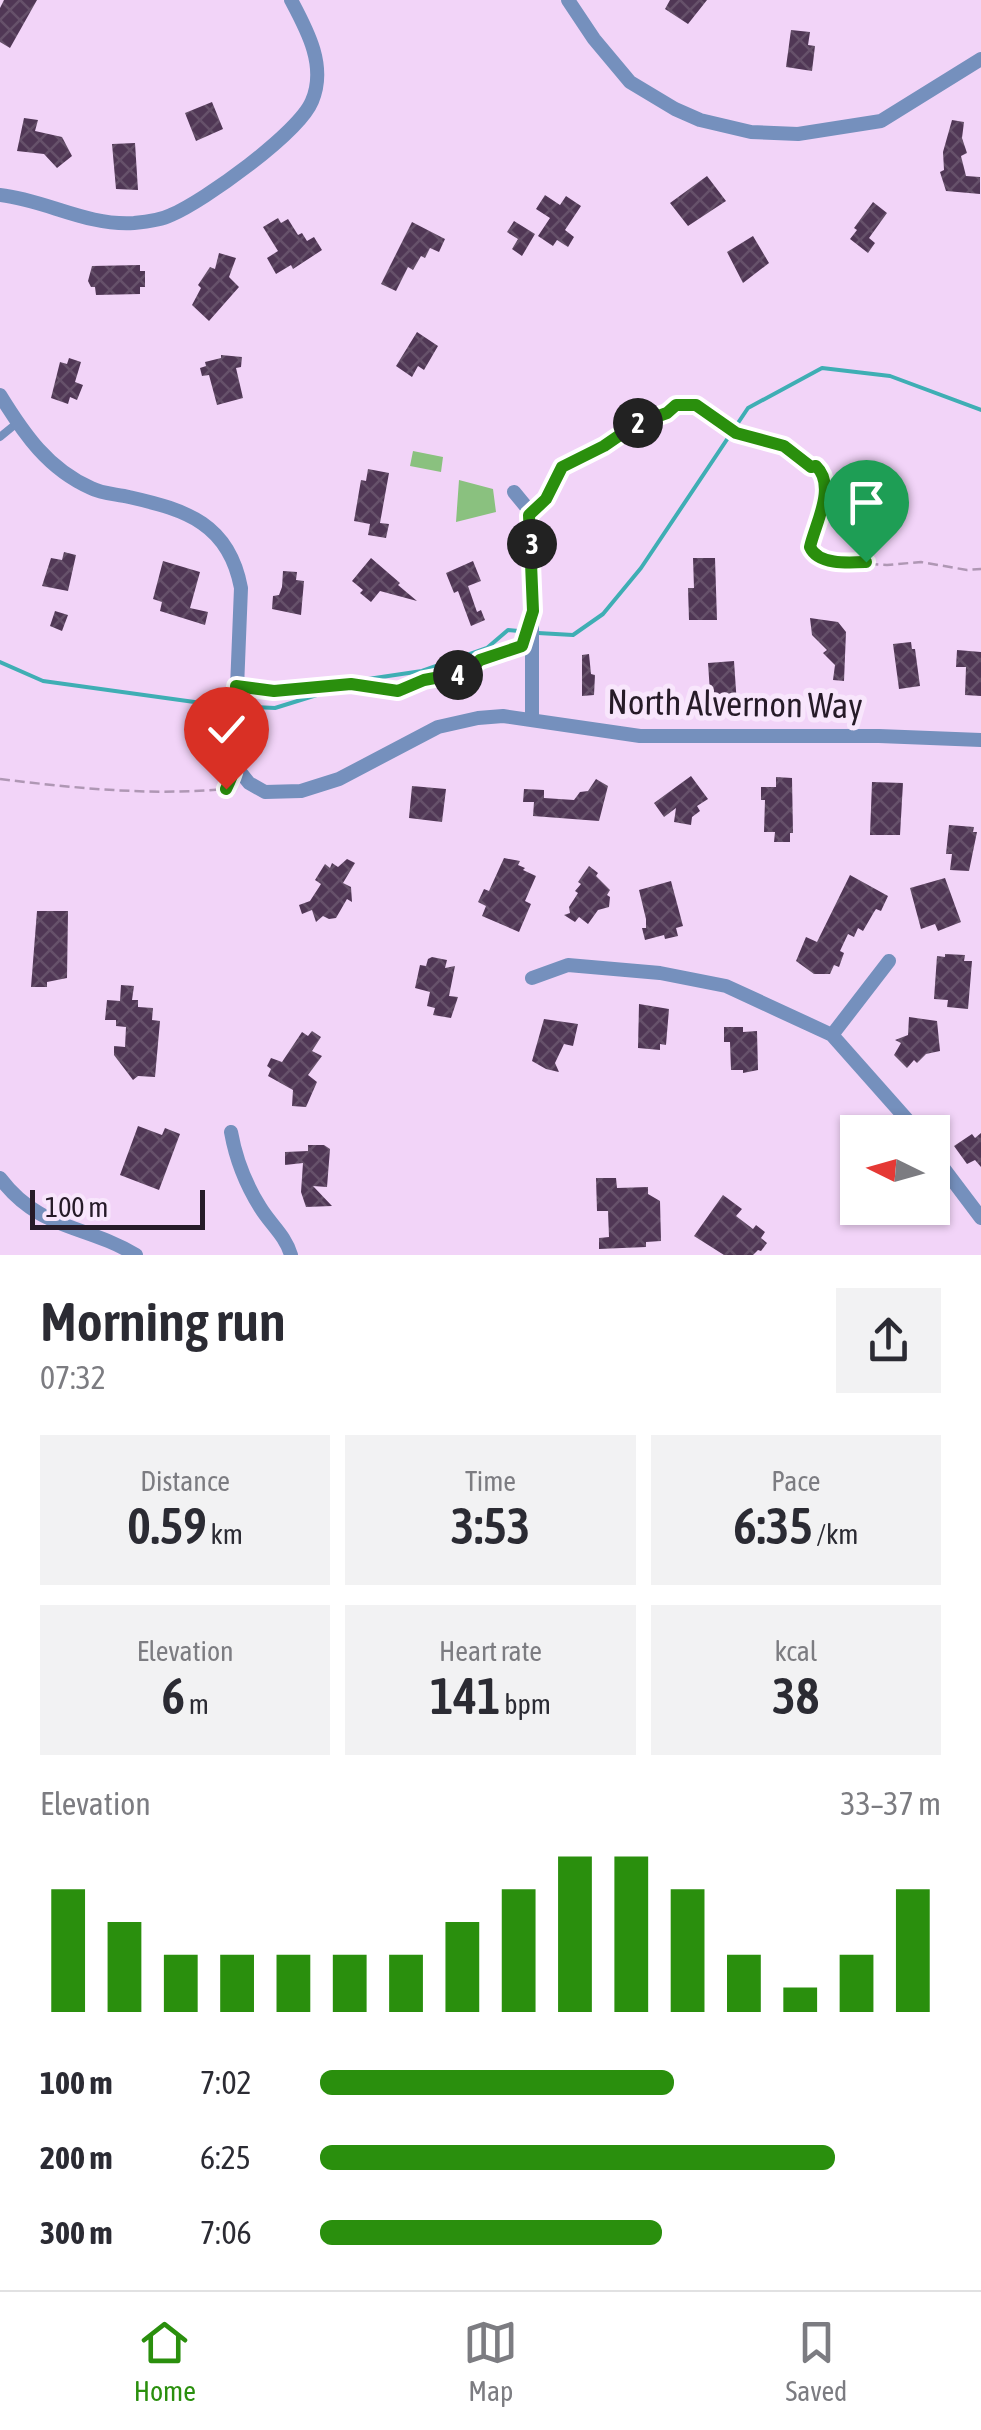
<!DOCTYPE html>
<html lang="en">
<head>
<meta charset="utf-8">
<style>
  body { margin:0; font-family:"Asap Condensed",sans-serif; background:#f2f2f3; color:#2b2b33; height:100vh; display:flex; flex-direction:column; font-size:38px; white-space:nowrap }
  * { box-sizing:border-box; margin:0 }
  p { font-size:32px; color:#7c7c81 }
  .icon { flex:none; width:55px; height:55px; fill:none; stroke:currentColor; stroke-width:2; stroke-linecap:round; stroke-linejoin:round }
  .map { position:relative; height:1255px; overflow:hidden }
  .details { display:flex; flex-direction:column; background:#fff; flex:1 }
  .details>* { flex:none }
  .needle { width:65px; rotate:275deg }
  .controls { position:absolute; left:840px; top:1115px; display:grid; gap:20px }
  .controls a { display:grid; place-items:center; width:110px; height:110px; border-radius:0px; background:#fff; box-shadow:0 2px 8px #0004; font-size:50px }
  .scale { position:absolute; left:30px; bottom:25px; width:175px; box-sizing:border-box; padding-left:10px; border:5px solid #261b28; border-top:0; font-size:28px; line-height:35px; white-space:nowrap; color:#261b28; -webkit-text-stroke:8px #f8e6fc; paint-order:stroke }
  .pin { position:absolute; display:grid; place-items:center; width:85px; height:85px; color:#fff; margin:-102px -42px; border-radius:50% 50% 50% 0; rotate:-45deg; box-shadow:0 0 10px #0007 }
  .pin .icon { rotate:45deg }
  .km { position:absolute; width:50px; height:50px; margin:-25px; border-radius:50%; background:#222; color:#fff; font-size:28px; line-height:50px; text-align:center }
  .round { display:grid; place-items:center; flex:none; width:105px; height:105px; border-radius:0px; background:#f2f2f3 }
  .head { display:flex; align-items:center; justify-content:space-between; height:170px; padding:0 40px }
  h1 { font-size:55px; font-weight:600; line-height:75px }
  .figures { display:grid; grid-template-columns:repeat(3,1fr); gap:15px; height:170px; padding:10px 40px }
  .figures div { display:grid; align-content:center; border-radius:0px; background:#f2f2f3; text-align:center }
  .figures b { font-size:50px; font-weight:600 }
  .figures small { font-size:28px; font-weight:400 }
  .figures p { font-size:28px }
  .chart { height:280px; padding:20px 40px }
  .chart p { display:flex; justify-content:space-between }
  .chart svg { width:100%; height:180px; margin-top:10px; stroke:#2a8f0d; stroke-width:6 }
  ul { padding:0 40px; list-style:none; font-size:32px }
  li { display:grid; grid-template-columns:160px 120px 1fr; align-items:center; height:75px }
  li i { height:25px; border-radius:12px; background:#2a8f0d }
  .tab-bar { display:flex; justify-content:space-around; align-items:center; height:140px; border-top:2px solid #e1e1e2; background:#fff; font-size:28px; color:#7c7c81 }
  .tab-bar a { display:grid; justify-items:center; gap:5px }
  .tab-bar .current { color:#2a8f0d }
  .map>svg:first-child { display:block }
</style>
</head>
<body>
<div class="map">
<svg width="981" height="1255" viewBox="0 0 981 1255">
  <defs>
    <pattern id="building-cross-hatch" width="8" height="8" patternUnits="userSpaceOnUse" patternTransform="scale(2.5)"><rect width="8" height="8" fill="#503755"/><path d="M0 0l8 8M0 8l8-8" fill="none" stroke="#66516a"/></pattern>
  </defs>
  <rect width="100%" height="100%" fill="#f2d4f8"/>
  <path fill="#8ac17f" d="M 413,451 L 443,457 L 441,472 L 410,466 Z
    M 459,480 L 493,489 L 496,512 L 456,522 Z"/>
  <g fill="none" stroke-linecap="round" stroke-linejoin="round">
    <path stroke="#3faeb4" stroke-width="4" d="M 538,633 L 573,635 L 603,614 L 641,568 L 748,408 L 822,368 L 890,376 L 981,410
      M 0,662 L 43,681 L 216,705 L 275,708 L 368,679 L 422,671 L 487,648 L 508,630 L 529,632"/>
  </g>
  <path fill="url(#building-cross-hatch)" d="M 4,0 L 37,0 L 10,48 L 0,42 L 0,8 Z
    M 670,0 L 707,0 L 688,24 L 665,9 Z
    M 791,30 L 810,32 L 808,45 L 815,46 L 812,71 L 786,67 Z
    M 212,102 L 223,129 L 196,141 L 185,113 Z
    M 24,118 L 38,120 L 35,131 L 62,137 L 72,156 L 57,168 L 44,154 L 17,151 Z
    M 952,120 L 964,122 L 962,138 L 967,153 L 961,156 L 966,176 L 980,177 L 980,194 L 946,191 L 940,172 L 944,170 L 943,152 Z
    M 135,143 L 138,190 L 116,189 L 112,144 Z
    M 707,176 L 726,201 L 688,226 L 670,203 Z
    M 545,195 L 560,205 L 566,196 L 581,206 L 565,230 L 574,237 L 568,247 L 557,240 L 553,246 L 538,236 L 550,218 L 536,209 Z
    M 873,202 L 887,213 L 869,238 L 875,243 L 868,253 L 850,239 L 857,230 L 854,228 Z
    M 278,218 L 281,223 L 288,219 L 298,235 L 302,233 L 307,241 L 314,237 L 322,250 L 293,269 L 291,265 L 276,274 L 267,258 L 278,251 L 263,227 Z
    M 514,221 L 535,234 L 522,256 L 512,249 L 518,239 L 507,232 Z
    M 412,222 L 445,239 L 439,252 L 430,248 L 425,258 L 421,256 L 413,270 L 408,267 L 396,291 L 381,284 Z
    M 753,236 L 769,263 L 743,283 L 727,252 Z
    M 219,253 L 236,258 L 229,277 L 239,287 L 209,321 L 192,305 L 201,288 L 198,285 L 210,267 L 215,269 Z
    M 140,265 L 140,271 L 145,271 L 145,287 L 140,287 L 140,294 L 96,295 L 95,287 L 91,287 L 88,281 L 92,266 Z
    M 417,332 L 438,346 L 424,370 L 418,366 L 412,377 L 396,366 Z
    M 221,355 L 242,357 L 241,367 L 236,368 L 243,398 L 217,405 L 209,375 L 202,376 L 200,368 L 206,366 L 205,362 L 221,358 Z
    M 69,358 L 81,362 L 75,382 L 83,385 L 77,400 L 70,397 L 68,404 L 51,398 L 60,362 L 67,364 Z
    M 368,469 L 389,473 L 380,523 L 389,524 L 386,538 L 368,535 L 370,524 L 354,521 L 361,480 L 366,481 Z
    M 64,552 L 76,555 L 68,591 L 42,586 L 51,558 L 62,560 Z
    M 371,558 L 400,583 L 398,585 L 417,601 L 380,591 L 371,602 L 360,593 L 363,590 L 352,581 Z
    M 693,558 L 715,558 L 717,620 L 689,620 L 688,588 L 694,588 Z
    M 163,561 L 200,572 L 190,608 L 208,612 L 205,625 L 160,611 L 162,602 L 153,599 Z
    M 473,561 L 481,581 L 468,586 L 477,612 L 481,610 L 485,620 L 471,626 L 458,591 L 454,593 L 446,573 Z
    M 283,571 L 297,572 L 296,580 L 304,581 L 301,615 L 272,609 L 273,596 L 279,595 L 282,587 Z
    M 55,611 L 68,615 L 62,631 L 50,626 Z
    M 810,618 L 838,622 L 846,632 L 844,681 L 833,680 L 835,665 L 823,653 L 827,650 L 812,635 Z
    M 911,642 L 912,649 L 915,649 L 920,686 L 899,689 L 893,644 Z
    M 957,650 L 981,652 L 981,696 L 965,695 L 966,667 L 956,667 Z
    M 589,654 L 591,674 L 595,675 L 594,695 L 582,696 L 582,655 Z
    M 734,661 L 737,705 L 711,707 L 708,663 Z
    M 691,776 L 708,799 L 697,806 L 700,811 L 692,817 L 691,825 L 674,822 L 676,808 L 664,817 L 654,803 Z
    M 776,777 L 792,778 L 793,833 L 790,833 L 790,842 L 774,842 L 775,832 L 764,832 L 765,800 L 761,800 L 761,787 L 776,787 Z
    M 596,779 L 608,786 L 599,821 L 533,816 L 534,802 L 523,802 L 524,789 L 544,790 L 544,798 L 574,800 L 580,792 L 588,791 Z
    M 872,782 L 903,783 L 900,835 L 870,835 Z
    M 412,786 L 446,789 L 442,822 L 409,818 Z
    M 949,825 L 974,827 L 973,832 L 977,832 L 969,871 L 950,870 L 952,854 L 946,854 Z
    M 504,858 L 520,861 L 518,865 L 525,868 L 523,870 L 536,876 L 525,901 L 531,904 L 519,932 L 482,916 L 486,906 L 478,902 L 484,889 L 489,891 Z
    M 347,859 L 355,863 L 343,883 L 351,887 L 352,902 L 347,899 L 336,918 L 329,919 L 323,916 L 316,922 L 312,910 L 302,914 L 299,905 L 310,901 L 321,884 L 315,880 L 325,864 L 330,868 L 332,863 L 338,867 Z
    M 589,866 L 598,873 L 596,876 L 610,890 L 607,895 L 610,897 L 609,907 L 598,910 L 588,924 L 579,917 L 575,922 L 564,915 L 570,913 L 569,907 L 578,893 L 575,891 L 581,884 L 578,882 Z
    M 850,875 L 888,896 L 881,911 L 876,909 L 874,912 L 863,931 L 858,928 L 854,937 L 848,934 L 840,951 L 844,953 L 839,967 L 834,965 L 830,974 L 814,974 L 796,961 L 806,937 L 817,942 Z
    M 945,878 L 961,922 L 938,931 L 935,924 L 921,929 L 910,888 Z
    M 671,881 L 683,926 L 676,928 L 678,936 L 665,939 L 664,935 L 645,940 L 642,928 L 646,928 L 646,919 L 639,890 Z
    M 37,911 L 68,911 L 67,978 L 47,982 L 47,987 L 31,987 Z
    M 945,954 L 965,955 L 964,961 L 972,961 L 968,1009 L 947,1007 L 948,1000 L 934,999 L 937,956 L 945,957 Z
    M 432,957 L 447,960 L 445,968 L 455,966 L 449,996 L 458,997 L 451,1018 L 433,1015 L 435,1008 L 427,1006 L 430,992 L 415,988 L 420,965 L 426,966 L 428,959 Z
    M 121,985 L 134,986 L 132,1000 L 138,1000 L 138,1007 L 153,1008 L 152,1020 L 160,1021 L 155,1077 L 138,1076 L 133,1080 L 114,1055 L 114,1046 L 125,1047 L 126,1027 L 116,1026 L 116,1020 L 105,1020 L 107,1000 L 120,1001 Z
    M 639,1004 L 669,1009 L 666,1045 L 660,1044 L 660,1050 L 638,1048 Z
    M 909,1017 L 937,1021 L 940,1051 L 926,1054 L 917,1063 L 914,1060 L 907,1068 L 894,1055 L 901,1043 L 895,1040 L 908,1035 Z
    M 544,1019 L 578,1024 L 573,1046 L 564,1044 L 555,1063 L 559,1072 L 546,1069 L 532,1061 Z
    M 724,1027 L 743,1027 L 743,1032 L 757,1031 L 758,1070 L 743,1073 L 743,1070 L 731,1070 L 730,1042 L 724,1042 Z
    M 312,1031 L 321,1037 L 312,1051 L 322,1056 L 308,1075 L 317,1082 L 306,1107 L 292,1106 L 293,1090 L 268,1076 L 271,1069 L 267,1066 L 271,1058 L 282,1062 L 302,1032 L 308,1036 Z
    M 138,1126 L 162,1135 L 165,1128 L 180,1134 L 159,1190 L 120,1175 Z
    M 981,1133 L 981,1167 L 975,1160 L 967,1164 L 954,1146 L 972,1134 L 975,1138 Z
    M 308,1145 L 324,1145 L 330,1149 L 327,1187 L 313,1186 L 332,1206 L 306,1207 L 301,1192 L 303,1163 L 285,1165 L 285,1152 L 308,1151 Z
    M 596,1178 L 616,1178 L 617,1188 L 648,1187 L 648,1194 L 660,1201 L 661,1241 L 646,1242 L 646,1247 L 599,1249 L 599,1238 L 609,1237 L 608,1211 L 597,1211 Z
    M 723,1195 L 742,1209 L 736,1216 L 753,1229 L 756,1225 L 765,1232 L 761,1238 L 767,1243 L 761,1251 L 758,1250 L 753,1255 L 724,1255 L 694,1236 Z"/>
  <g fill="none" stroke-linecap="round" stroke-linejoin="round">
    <path stroke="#af97b4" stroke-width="2.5" stroke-dasharray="10 5" stroke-linecap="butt" d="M 541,504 C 551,494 551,479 561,469 C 569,460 674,406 686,403 L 708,410 L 743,436 L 784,446 L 811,467 L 816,466 C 837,486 815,523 810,547 L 817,557 L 845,563 L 887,565 L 921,562 L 967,570 L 981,569
      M 248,688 L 274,691 L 332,684 L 398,691 L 424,680 L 467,673 L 480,660 L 518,648
      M 0,779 C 74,788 151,796 226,789 L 231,778"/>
    <path stroke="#7590bd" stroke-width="8" d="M 0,437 L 17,423"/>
    <path stroke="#7590bd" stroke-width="14" d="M 568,0 L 594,39 L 630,82 L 675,109 L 700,120 L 751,132 L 798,134 L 881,121 L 981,59
      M 0,195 C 46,200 86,226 134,223 C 145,222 161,220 171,215 C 204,201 299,133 312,101 C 327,66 307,30 291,0
      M 0,395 C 24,434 48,469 91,488 C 102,494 117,494 129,497 C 187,510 229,524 241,588 L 236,713 L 231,735 L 237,768 L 249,783 L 265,792 L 301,791 L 339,779 L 438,727 L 478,718 L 503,716 L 640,736 L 879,736 L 981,740
      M 514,492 L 528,509 L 532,523 L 532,720
      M 532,978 L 568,965 L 660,973 L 726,986 L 832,1035 L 918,1132
      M 832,1035 L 889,961
      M 231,1132 C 236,1160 245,1183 260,1207 C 271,1225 285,1235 291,1255
      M 932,1153 L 981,1218
      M 0,1178 C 40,1231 85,1224 136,1255"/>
  </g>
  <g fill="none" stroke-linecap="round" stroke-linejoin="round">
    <defs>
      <path id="route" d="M 226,789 C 242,757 230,765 231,735 C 231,719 236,703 236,686 L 274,691 L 351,684 L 398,691 L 424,680 L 467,672 L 480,660 L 522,646 L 533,611 L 529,515 L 546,499 L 562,467 L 604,446 L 636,424 L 667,413 L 676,405 L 696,405 L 736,433 L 784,446 L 811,467 L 816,466 C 837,486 815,524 810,547 C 818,565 848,563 866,562"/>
    </defs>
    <use href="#route" stroke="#fff" stroke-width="20"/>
    <use href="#route" stroke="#2a8f0d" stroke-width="12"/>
  </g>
  <g text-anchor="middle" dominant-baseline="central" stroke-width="10" stroke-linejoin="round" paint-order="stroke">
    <g font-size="35" fill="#261b28" stroke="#f8e6fc">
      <text transform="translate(735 703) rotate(1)">North Alvernon Way</text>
    </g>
  </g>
</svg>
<div class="controls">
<a><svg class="needle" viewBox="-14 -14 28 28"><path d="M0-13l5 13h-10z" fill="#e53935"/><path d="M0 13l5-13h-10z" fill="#7c7c81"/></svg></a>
</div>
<div class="scale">100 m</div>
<div class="pin" style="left:866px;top:562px;background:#1e9e55"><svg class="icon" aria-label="arrive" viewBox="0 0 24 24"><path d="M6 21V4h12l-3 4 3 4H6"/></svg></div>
<div class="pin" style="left:226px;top:789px;background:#d93025"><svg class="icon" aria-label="check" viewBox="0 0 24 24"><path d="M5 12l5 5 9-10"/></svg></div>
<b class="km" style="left:638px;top:423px">2</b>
<b class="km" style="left:532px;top:544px">3</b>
<b class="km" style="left:458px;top:675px">4</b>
</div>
<section class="details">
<div class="head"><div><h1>Morning run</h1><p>07:32</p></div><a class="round"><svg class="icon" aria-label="share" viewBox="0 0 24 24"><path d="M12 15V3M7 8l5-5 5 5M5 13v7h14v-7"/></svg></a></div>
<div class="figures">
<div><p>Distance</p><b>0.59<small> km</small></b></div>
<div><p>Time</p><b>3:53</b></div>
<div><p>Pace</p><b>6:35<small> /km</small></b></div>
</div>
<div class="figures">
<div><p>Elevation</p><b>6<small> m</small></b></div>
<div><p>Heart rate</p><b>141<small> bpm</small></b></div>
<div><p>kcal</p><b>38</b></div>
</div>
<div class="chart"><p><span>Elevation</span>33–37 m</p>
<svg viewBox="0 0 160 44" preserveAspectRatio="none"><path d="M5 44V14M15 44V22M25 44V30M35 44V30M45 44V30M55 44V30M65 44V30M75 44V22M85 44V14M95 44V6M105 44V6M115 44V14M125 44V30M135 44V38M145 44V30M155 44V14"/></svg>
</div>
<ul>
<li><b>100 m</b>7:02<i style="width:57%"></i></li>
<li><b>200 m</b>6:25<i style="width:83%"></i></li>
<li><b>300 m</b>7:06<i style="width:55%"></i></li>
</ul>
</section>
<nav class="tab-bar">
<a class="current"><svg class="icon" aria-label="home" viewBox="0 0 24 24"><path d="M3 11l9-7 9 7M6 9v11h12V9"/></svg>Home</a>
<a><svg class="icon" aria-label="map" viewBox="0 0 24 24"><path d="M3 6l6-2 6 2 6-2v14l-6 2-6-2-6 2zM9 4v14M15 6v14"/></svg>Map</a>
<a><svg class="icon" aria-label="saved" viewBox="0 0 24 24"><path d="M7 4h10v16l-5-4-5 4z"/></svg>Saved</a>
</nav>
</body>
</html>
